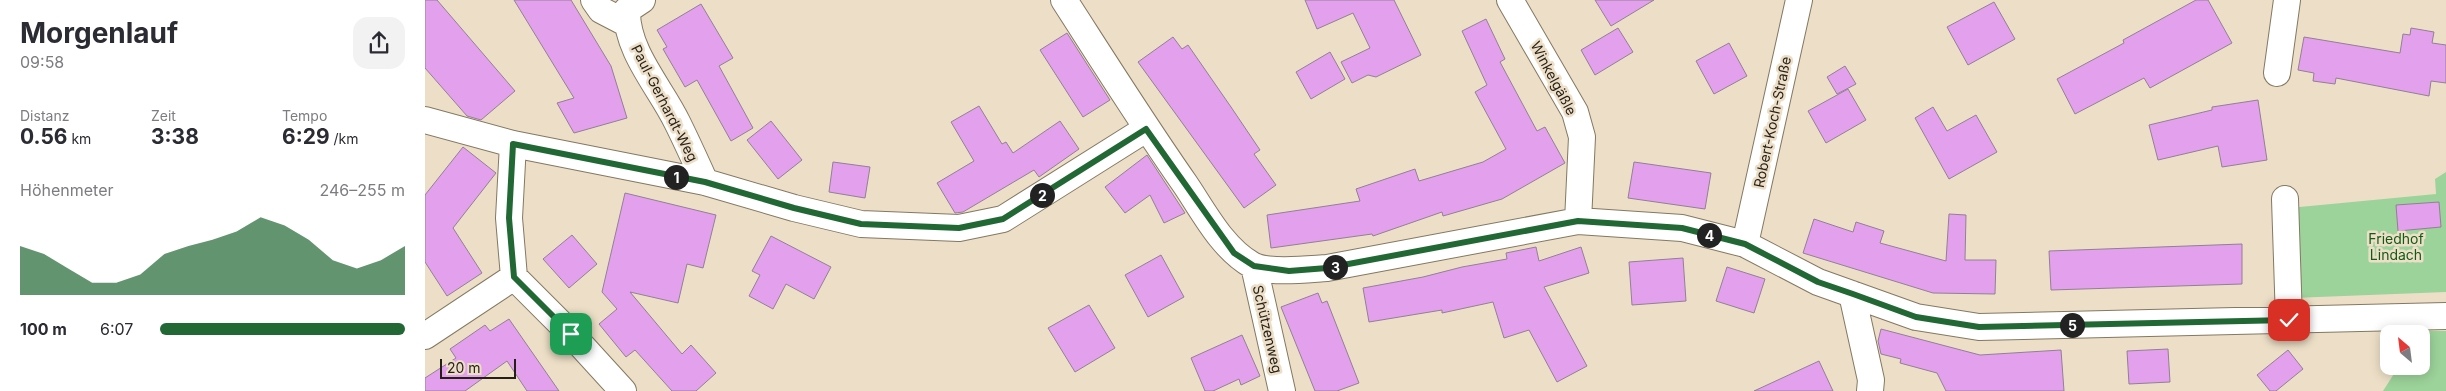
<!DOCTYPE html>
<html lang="de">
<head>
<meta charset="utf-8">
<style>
  body { margin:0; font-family:Inter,sans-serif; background:#f2f2f3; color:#2b2b33; height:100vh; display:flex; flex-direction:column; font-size:19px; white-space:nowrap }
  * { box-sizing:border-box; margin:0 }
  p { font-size:16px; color:#7c7c81 }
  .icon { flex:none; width:28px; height:28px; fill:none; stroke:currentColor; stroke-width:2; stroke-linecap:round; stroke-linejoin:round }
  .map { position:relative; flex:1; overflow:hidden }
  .side { display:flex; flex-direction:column; background:#fff; width:425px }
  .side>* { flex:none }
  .needle { width:32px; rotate:332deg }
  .controls { position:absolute; left:1955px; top:325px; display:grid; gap:10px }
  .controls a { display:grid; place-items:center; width:50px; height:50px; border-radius:10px; background:#fff; box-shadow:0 2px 12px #0003; font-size:25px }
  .scale { position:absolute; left:15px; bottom:12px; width:76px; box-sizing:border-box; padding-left:5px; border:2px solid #251f17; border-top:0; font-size:14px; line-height:18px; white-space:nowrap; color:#251f17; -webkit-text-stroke:4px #eddfc7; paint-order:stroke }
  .pin { position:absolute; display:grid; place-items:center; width:42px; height:42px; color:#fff; margin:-21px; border-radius:10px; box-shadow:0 2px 8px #0006 }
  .km { position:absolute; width:25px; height:25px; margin:-12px; border-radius:50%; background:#222; color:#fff; font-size:14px; line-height:25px; text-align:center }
  .round { display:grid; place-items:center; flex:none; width:52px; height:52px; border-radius:15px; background:#f2f2f3 }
  .headline { display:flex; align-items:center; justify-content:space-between; height:85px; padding:0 20px }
  h1 { font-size:28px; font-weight:700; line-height:38px }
  .stats { display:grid; grid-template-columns:repeat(3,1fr); gap:8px; height:85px; padding:5px 20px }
  .stats div { display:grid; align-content:center }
  .stats b { font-size:21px; font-weight:700 }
  .stats small { font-size:14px; font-weight:400 }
  .stats p { font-size:14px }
  .chart { height:140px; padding:10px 20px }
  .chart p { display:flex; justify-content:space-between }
  .chart svg { width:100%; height:90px; margin-top:5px; fill:#226835; opacity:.7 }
  ul { padding:0 20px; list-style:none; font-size:16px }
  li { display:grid; grid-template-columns:80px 60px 1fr; align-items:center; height:38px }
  li i { height:12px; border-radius:6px; background:#226835 }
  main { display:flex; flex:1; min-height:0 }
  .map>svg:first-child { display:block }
</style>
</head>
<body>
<main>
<section class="side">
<div class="headline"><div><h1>Morgenlauf</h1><p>09:58</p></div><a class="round"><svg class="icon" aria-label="share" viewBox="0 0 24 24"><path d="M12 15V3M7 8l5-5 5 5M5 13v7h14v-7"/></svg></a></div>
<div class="stats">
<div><p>Distanz</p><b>0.56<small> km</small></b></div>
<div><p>Zeit</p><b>3:38</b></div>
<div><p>Tempo</p><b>6:29<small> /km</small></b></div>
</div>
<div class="chart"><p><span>Höhenmeter</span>246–255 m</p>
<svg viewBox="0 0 160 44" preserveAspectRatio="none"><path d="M0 44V20L10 24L20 31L30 38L40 38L50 34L60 24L70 20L80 17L90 13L100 6L110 10L120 17L130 27L140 31L150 27L160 20V44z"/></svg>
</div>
<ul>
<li><b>100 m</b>6:07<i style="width:100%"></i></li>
</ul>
</section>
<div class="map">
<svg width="2021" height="391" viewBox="0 0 2021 391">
  <rect width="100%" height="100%" fill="#eddfc7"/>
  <path fill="#9cd39a" d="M 2021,172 L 2021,292 L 1868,298 L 1864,208 L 2011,194 L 2010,179 Z
    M 1994,331 L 2021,331 L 2021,391 L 1958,391 L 1974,366 L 1996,366 L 1996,334 L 1992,334 Z"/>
  <path fill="#e3a0ed" stroke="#918094" d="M 0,0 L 12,0 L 90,91 L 56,120 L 42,116 L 0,68 Z
    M 89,0 L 146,0 L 186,66 L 202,118 L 149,133 L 132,103 L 149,98 Z
    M 880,0 L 969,0 L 996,55 L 951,77 L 943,75 L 927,83 L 916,62 L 945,48 L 928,13 L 892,29 Z
    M 1170,0 L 1229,0 L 1186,26 Z
    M 1771,0 L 1783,0 L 1807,43 L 1725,88 L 1719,78 L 1650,114 L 1632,79 L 1699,43 L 1698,40 Z
    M 1569,2 L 1590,39 L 1543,65 L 1522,27 Z
    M 276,4 L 308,58 L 294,66 L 328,128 L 306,141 L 272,80 L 260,87 L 238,49 L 242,47 L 232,30 Z
    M 1061,19 L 1080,59 L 1075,62 L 1112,131 L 1120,127 L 1140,163 L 1077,199 L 1018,216 L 1017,212 L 948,236 L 947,234 L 846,248 L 842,215 L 935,201 L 931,189 L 990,169 L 994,181 L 1058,162 L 1081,149 L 1050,92 L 1062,85 L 1037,31 Z
    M 1193,28 L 1208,52 L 1170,75 L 1156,50 Z
    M 1986,28 L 2009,32 L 2007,43 L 2021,45 L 2021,83 L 2006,81 L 2004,96 L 1911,78 L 1910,84 L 1888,81 L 1889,73 L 1873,70 L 1879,37 L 1975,53 L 1978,34 L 1985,35 Z
    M 642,33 L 685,100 L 658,117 L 615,50 Z
    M 748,37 L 757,49 L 763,45 L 806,107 L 835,150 L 829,154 L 851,185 L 819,208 L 713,62 Z
    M 1304,43 L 1322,76 L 1289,94 L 1271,61 Z
    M 905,52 L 920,79 L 886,99 L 871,72 Z
    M 1420,66 L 1431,84 L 1412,94 L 1402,77 Z
    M 1423,89 L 1441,120 L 1401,143 L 1383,111 Z
    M 1833,100 L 1842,160 L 1797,167 L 1793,146 L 1733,160 L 1724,125 L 1787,110 L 1787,107 Z
    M 554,106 L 577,144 L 581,142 L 588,153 L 635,121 L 654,149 L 614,177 L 609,170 L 538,212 L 530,213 L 512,183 L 549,161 L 526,122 Z
    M 1508,107 L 1522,131 L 1551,115 L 1572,152 L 1524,179 L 1490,118 Z
    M 346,121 L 377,160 L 353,179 L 322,140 Z
    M 38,147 L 71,173 L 28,228 L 57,273 L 22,296 L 0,262 L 0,195 Z
    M 722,155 L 760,213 L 739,223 L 725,195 L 700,213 L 680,187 Z
    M 408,162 L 445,167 L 440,198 L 404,192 Z
    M 1209,162 L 1286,173 L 1280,209 L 1203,198 Z
    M 200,193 L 291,215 L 278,268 L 262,264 L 253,303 L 205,292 L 257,354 L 266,345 L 291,373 L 271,391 L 247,391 L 210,350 L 201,357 L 174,324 L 192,309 L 177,292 Z
    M 2014,202 L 2016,227 L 1973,231 L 1971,205 Z
    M 1524,214 L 1541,215 L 1540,260 L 1571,260 L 1570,294 L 1508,293 L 1378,253 L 1389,219 L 1428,232 L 1431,222 L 1459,231 L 1455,243 L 1521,261 Z
    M 147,235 L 172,264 L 144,288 L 118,259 Z
    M 346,236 L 406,267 L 389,299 L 361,284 L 348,309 L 324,296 L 335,275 L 327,271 Z
    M 1817,244 L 1817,284 L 1626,290 L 1624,251 Z
    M 1111,247 L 1114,261 L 1156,247 L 1164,273 L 1119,287 L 1162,366 L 1132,382 L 1104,330 L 1079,338 L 1068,302 L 1017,313 L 1017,310 L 944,322 L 938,288 L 998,277 L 1037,267 L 1082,259 L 1081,253 Z
    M 736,255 L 759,297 L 723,317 L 700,275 Z
    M 1258,258 L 1261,301 L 1207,305 L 1204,262 Z
    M 1302,267 L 1340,279 L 1329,313 L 1291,301 Z
    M 893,293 L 897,303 L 902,301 L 934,383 L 912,391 L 890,391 L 856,307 Z
    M 664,305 L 690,348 L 650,372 L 623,328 Z
    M 84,319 L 134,391 L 102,391 L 82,361 L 40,391 L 0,391 L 0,378 L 31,358 L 25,349 L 60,325 L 65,331 Z
    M 1456,329 L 1555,355 L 1636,350 L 1639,391 L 1521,391 L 1512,373 L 1475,363 L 1476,359 L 1456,354 L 1453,341 Z
    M 817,335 L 835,376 L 816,385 L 814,379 L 788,391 L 780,391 L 766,358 Z
    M 1743,349 L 1745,382 L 1704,384 L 1702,351 Z
    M 1863,350 L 1878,369 L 1851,391 L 1845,391 L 1832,375 Z
    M 1394,361 L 1408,391 L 1329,391 Z"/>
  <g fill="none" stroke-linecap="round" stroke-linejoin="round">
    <defs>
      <path id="street" d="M 169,0 L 176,10 L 201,23
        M 217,0 L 202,10 C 201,51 235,87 252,122 C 262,142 271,162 280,182
        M 639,0 C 679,62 718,124 760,184 C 779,212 797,248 827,265 C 843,274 884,269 902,268 L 1153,221 L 1257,228 L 1320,244 L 1393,282 L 1491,317 L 1554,327 L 2021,316
        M 1085,0 L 1150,112 L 1157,137 L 1153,221
        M 1852,73 L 1862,0
        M 0,120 L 88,144 L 280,182 L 369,208 L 436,224 L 534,228 L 578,219 L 721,129
        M 88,144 L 84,218 L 89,277 L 146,334 L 198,391
        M 1860,199 L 1864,320
        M 1320,244 L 1374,0
        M 829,266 L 857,391
        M 1427,294 L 1446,380 L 1445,391
        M 0,336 L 89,277"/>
    </defs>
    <use href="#street" stroke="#847862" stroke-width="28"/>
    <use href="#street" stroke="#fff" stroke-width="26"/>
  </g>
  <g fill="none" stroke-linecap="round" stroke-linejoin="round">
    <defs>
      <path id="route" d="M 146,334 L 89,277 L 84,218 L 88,144 L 280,182 L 369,208 L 436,224 L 534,228 L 578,219 L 721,129 L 809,253 L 829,266 L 864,271 L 902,268 L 1153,221 L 1257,228 L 1320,244 L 1393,282 L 1428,294 L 1491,317 L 1554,327 L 1864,320"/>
    </defs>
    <use href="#route" stroke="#fff" stroke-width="10"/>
    <use href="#route" stroke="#226835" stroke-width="6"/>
  </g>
  <g text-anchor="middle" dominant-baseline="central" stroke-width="5" stroke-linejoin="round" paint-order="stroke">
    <g font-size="14" fill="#251f17" stroke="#eddfc7">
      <text transform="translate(1129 78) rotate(62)">Winkelgäßle</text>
      <text transform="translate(240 103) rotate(63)">Paul-Gerhardt-Weg</text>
      <text transform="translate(1347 122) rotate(-78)">Robert-Koch-Straße</text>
      <text transform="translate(843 329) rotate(77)">Schützenweg</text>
    </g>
    <g font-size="14" fill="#105c15" stroke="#eddfc7">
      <text x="1971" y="238">Friedhof<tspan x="1971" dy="16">Lindach</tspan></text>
    </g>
  </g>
</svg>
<div class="controls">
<a><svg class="needle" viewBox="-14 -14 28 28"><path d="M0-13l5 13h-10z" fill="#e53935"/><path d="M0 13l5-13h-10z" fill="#7c7c81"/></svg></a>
</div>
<div class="scale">20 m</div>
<div class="pin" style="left:146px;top:334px;background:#1e9e55"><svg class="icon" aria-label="arrive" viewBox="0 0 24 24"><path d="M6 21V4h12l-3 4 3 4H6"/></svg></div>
<div class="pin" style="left:1864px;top:320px;background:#d93025"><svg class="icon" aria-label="check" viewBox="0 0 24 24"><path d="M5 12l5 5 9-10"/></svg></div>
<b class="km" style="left:251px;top:177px">1</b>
<b class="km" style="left:617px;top:195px">2</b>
<b class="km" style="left:910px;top:267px">3</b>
<b class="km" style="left:1284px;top:235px">4</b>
<b class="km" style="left:1647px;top:325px">5</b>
</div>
</main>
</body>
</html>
